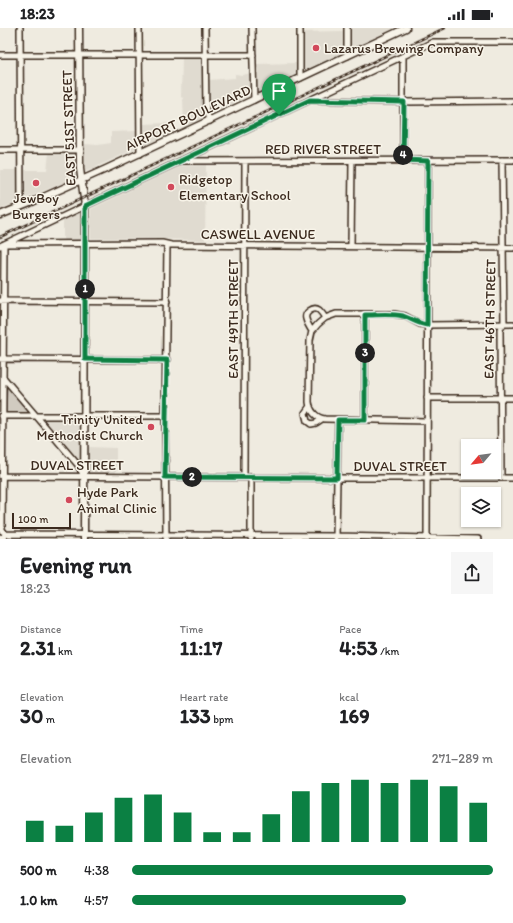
<!DOCTYPE html>
<html lang="en">
<head>
<meta charset="utf-8">
<style>
  body { margin:0; font-family:Itim,sans-serif; background:#f6f6f6; color:#202124; height:100vh; display:flex; flex-direction:column; font-size:15px; white-space:nowrap }
  * { box-sizing:border-box; margin:0 }
  p { font-size:13px; color:#757577 }
  .icon { flex:none; width:22px; height:22px; fill:none; stroke:currentColor; stroke-width:2; stroke-linecap:round; stroke-linejoin:round }
  .map { position:relative; height:511px; overflow:hidden }
  .drawer { display:flex; flex-direction:column; background:#fff; flex:1 }
  .drawer>* { flex:none }
  .needle { width:26px; rotate:241deg }
  .buttons { position:absolute; left:461px; top:411px; display:grid; gap:8px }
  .buttons a { display:grid; place-items:center; width:40px; height:40px; border-radius:0px; background:#fff; box-shadow:0 1px 3px #0004; font-size:20px }
  .scale { position:absolute; left:12px; bottom:10px; width:59px; box-sizing:border-box; padding-left:4px; border:2px solid #3b2a1e; border-top:0; font-size:11px; line-height:14px; white-space:nowrap; color:#3b2a1e; -webkit-text-stroke:3px #f7f3e8; paint-order:stroke }
  .pin { position:absolute; display:grid; place-items:center; width:34px; height:34px; color:#fff; margin:-41px -17px; border-radius:50% 50% 50% 0; rotate:-45deg; box-shadow:0 0 4px #0007 }
  .pin .icon { rotate:45deg }
  .km { position:absolute; width:20px; height:20px; margin:-10px; border-radius:50%; background:#222; color:#fff; font-size:11px; line-height:20px; text-align:center }
  .round { display:grid; place-items:center; flex:none; width:42px; height:42px; border-radius:0px; background:#f6f6f6 }
  .headline { display:flex; align-items:center; justify-content:space-between; height:68px; padding:0 20px }
  h1 { font-size:22px; font-weight:700; line-height:30px }
  .metrics { display:grid; grid-template-columns:repeat(3,1fr); gap:6px; height:68px; padding:4px 20px }
  .metrics div { display:grid; align-content:center }
  .metrics b { font-size:20px; font-weight:700 }
  .metrics small { font-size:11px; font-weight:400 }
  .metrics p { font-size:11px }
  .chart { height:112px; padding:8px 20px }
  .chart p { display:flex; justify-content:space-between }
  .chart svg { width:100%; height:72px; margin-top:4px; stroke:#0b8043; stroke-width:6 }
  ul { padding:0 20px; list-style:none; font-size:13px }
  li { display:grid; grid-template-columns:64px 48px 1fr; align-items:center; height:30px }
  li i { height:10px; border-radius:5px; background:#0b8043 }
  .status { display:flex; justify-content:space-between; align-items:center; height:28px; padding:0 20px; background:#fff; direction:ltr }
  .status svg { height:11px; fill:currentColor }
  .map>svg:first-child { display:block }
</style>
</head>
<body>
<div class="status"><b>18:23</b><svg viewBox="0 0 49 12"><path d="M0 12V9h3v3zM5 12V6h3v6zM10 12V3h3v9zM15 12V0h3v12zM26 1h20v11H26zM47 4h2v5h-2z"/></svg></div>
<div class="map">
<svg width="513" height="511" viewBox="0 0 513 511">
  <rect width="100%" height="100%" fill="#efebe0"/>
  <filter id="ink" filterUnits="userSpaceOnUse"><feTurbulence type="fractalNoise" baseFrequency=".025" numOctaves="2"/><feDisplacementMap in="SourceGraphic" scale="8" xChannelSelector="R" yChannelSelector="G"/><feConvolveMatrix kernelMatrix="1 2 1 2 8 2 1 2 1" color-interpolation-filters="sRGB"/></filter>
  <g filter="url(#ink)">
    <path fill="#e0dbd0" d="M 349,0 L 394,0 L 302,44 L 302,4 L 340,3 L 349,2 Z
      M 182,29 L 202,29 L 202,91 L 184,100 L 183,70 L 181,69 Z
      M 297,35 L 298,45 L 256,65 L 257,36 Z
      M 251,45 L 251,67 L 213,85 L 210,85 L 209,82 L 208,52 L 235,50 L 235,46 L 242,47 Z
      M 169,95 L 169,106 L 146,117 L 143,115 L 142,96 Z
      M 137,103 L 137,120 L 85,144 L 84,116 L 98,117 L 111,115 L 111,104 Z
      M 76,124 L 77,149 L 0,181 L 0,142 L 47,142 L 49,125 Z
      M 206,137 L 205,212 L 91,210 L 91,181 L 180,138 Z
      M 82,184 L 83,212 L 63,213 L 63,190 Z
      M 45,391 L 80,392 L 81,434 L 79,433 Z
      M 87,419 L 116,420 L 116,445 L 90,445 L 87,442 L 86,440 Z"/>
    <path fill="#d1cbc0" stroke="#867a6f" d="M 7,360 L 9,360 L 30,385 L 29,386 L 6,386 Z"/>
    <g fill="none" stroke-linecap="round" stroke-linejoin="round">
      <defs>
        <path id="minor" d="M 20,0 L 21,179
          M 139,0 L 140,126
          M 205,0 L 206,84 L 210,93
          M 252,0 L 254,72
          M 300,0 L 300,50
          M 347,0 L 347,28
          M 0,27 L 253,27
          M 403,28 L 403,132
          M 312,72 L 404,74 L 513,73
          M 0,122 L 81,122
          M 184,133 L 513,132
          M 0,218 L 433,14 L 513,14
          M 351,218 L 352,133
          M 0,273 L 167,274
          M 365,287 L 365,392
          M 312,303 C 310,300 307,295 306,291 C 304,285 313,278 319,282 C 321,284 324,288 325,290
          M 0,331 L 167,332
          M 3,349 L 78,437 L 84,448
          M 427,370 L 513,370
          M 310,378 L 305,385 L 307,393 L 311,396 L 316,395 L 322,391
          M 1,388 L 165,388
          M 427,393 L 325,391 C 316,390 310,383 309,374 L 310,312 L 312,303 L 318,296 L 325,290 L 336,286 L 394,286 L 405,288 L 420,296 L 427,297 L 513,296
          M 1,448 L 337,450 L 513,450
          M 244,449 L 245,133
          M 251,449 L 251,510
          M 501,450 L 500,301 L 504,296 L 502,132
          M 2,503 L 4,216 L 162,215 L 171,217 L 513,220
          M 6,506 L 336,508 L 478,511
          M 0,509 L 2,510 L 5,508 L 4,504
          M 166,510 L 165,387 L 167,217
          M 336,510 L 338,392
          M 427,511 L 428,133"/>
        <path id="major" d="M 79,0 L 80,141 L 85,178 L 84,511
          M 0,187 L 30,175 L 106,141 L 406,0"/>
      </defs>
      <use href="#minor" stroke="#3b2a1e" stroke-width="8"/>
      <use href="#major" stroke="#3b2a1e" stroke-width="9"/>
      <use href="#minor" stroke="#f7f3e8" stroke-width="5"/>
      <use href="#major" stroke="#f7f3e8" stroke-width="6"/>
      <defs>
        <path id="rail" d="M 0,209 L 445,0"/>
      </defs>
      <use href="#rail" stroke="#3b2a1e" stroke-width="2.5"/>
      <use href="#rail" stroke="#f7f3e8" stroke-width="1" stroke-dasharray="3" stroke-linecap="butt"/>
    </g>
  </g>
  <g fill="none" stroke-linecap="round" stroke-linejoin="round" filter="url(#ink)">
    <defs>
      <path id="route" d="M 310,72 L 404,74 L 403,132 L 428,133 L 427,297 C 418,296 412,291 403,288 C 391,285 377,287 365,287 L 365,392 L 338,392 L 337,450 L 165,449 L 167,332 L 85,331 L 85,178 Z"/>
    </defs>
    <use href="#route" stroke="#fff" stroke-width="8"/>
    <use href="#route" stroke="#0b8043" stroke-width="5"/>
  </g>
  <g fill="#d1495b" stroke="#f7f3e8" stroke-width="1.5">
    <circle cx="316" cy="20" r="4"/>
    <circle cx="36" cy="155" r="4"/>
    <circle cx="171" cy="159" r="4"/>
    <circle cx="151" cy="399" r="4"/>
    <circle cx="69" cy="472" r="4"/>
  </g>
  <g text-anchor="middle" dominant-baseline="central" stroke-width="3" stroke-linejoin="round" paint-order="stroke">
    <g font-size="14" fill="#3b2a1e" stroke="#f7f3e8" text-anchor="start">
      <text x="324" y="20">Lazarus Brewing Company</text>
      <text x="179" y="151">Ridgetop<tspan x="179" dy="16">Elementary School</tspan></text>
      <text x="36" y="170" text-anchor="middle">JewBoy<tspan x="36" dy="16">Burgers</tspan></text>
      <text x="143" y="391" text-anchor="end">Trinity United<tspan x="143" dy="16">Methodist Church</tspan></text>
      <text x="77" y="464">Hyde Park<tspan x="77" dy="16">Animal Clinic</tspan></text>
    </g>
    <g font-size="14" fill="#3b2a1e" stroke="#f7f3e8">
      <text transform="translate(188 90) rotate(-25)">AIRPORT BOULEVARD</text>
      <text transform="translate(69 100) rotate(-92)">EAST 51ST STREET</text>
      <text x="323" y="121">RED RIVER STREET</text>
      <text x="258" y="206">CASWELL AVENUE</text>
      <text transform="translate(233 291) rotate(-90)">EAST 49TH STREET</text>
      <text transform="translate(490 291) rotate(-89)">EAST 46TH STREET</text>
      <text x="77" y="437">DUVAL STREET</text>
      <text x="400" y="438">DUVAL STREET</text>
    </g>
  </g>
</svg>
<div class="buttons">
<a><svg class="needle" viewBox="-14 -14 28 28"><path d="M0-13l5 13h-10z" fill="#e53935"/><path d="M0 13l5-13h-10z" fill="#757577"/></svg></a>
<a><svg class="icon" aria-label="layers" viewBox="0 0 24 24"><path d="M12 4l9 5-9 5-9-5zM3 14l9 5 9-5"/></svg></a>
</div>
<div class="scale">100 m</div>
<div class="pin" style="left:279px;top:87px;background:#1e9e55"><svg class="icon" aria-label="arrive" viewBox="0 0 24 24"><path d="M6 21V4h12l-3 4 3 4H6"/></svg></div>
<b class="km" style="left:85px;top:261px">1</b>
<b class="km" style="left:192px;top:449px">2</b>
<b class="km" style="left:365px;top:325px">3</b>
<b class="km" style="left:403px;top:127px">4</b>
</div>
<section class="drawer">
<div class="headline"><div><h1>Evening run</h1><p>18:23</p></div><a class="round"><svg class="icon" aria-label="share" viewBox="0 0 24 24"><path d="M12 15V3M7 8l5-5 5 5M5 13v7h14v-7"/></svg></a></div>
<div class="metrics">
<div><p>Distance</p><b>2.31<small> km</small></b></div>
<div><p>Time</p><b>11:17</b></div>
<div><p>Pace</p><b>4:53<small> /km</small></b></div>
</div>
<div class="metrics">
<div><p>Elevation</p><b>30<small> m</small></b></div>
<div><p>Heart rate</p><b>133<small> bpm</small></b></div>
<div><p>kcal</p><b>169</b></div>
</div>
<div class="chart"><p><span>Elevation</span>271–289 m</p>
<svg viewBox="0 0 160 44" preserveAspectRatio="none"><path d="M5 44V31M15 44V34M25 44V26M35 44V17M45 44V15M55 44V26M65 44V38M75 44V38M85 44V27M95 44V13M105 44V8M115 44V6M125 44V8M135 44V6M145 44V10M155 44V20"/></svg>
</div>
<ul>
<li><b>500 m</b>4:38<i style="width:100%"></i></li>
<li><b>1.0 km</b>4:57<i style="width:76%"></i></li>
</ul>
</section>
</body>
</html>
